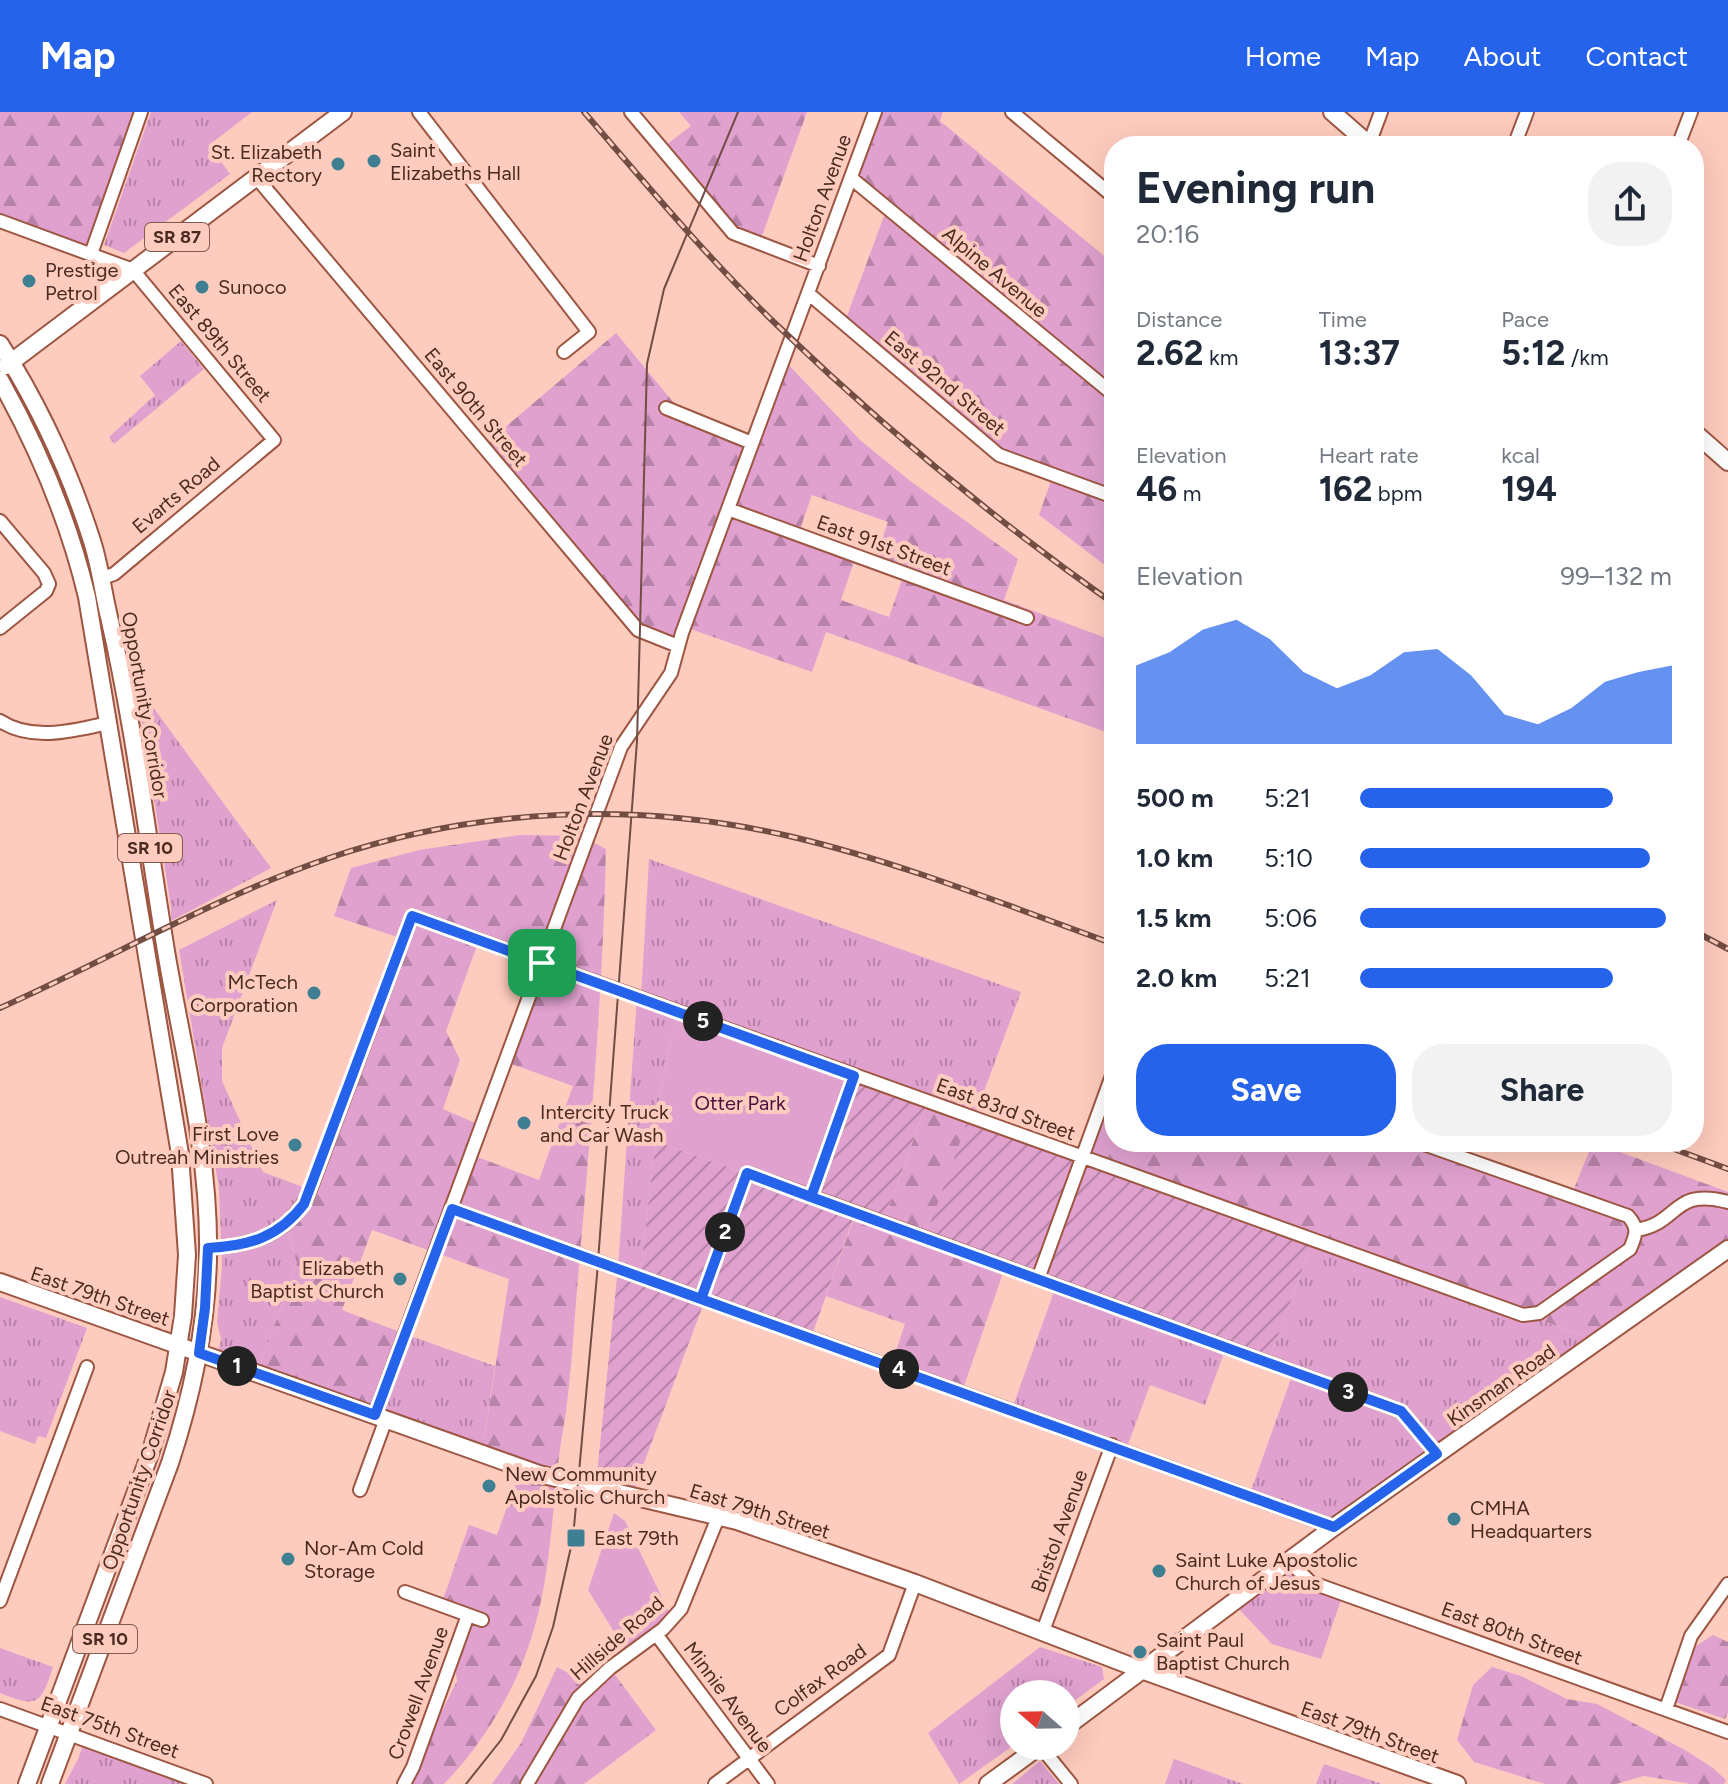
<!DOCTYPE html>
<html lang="en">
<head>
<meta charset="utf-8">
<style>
  body { margin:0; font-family:Figtree,sans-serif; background:#f2f2f3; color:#1f2937; height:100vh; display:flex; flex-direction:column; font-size:30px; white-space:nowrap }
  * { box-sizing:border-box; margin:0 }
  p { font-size:26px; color:#747a83 }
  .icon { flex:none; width:44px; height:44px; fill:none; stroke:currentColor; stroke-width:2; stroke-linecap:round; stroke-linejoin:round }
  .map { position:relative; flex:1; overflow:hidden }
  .panel { position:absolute; left:1104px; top:24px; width:600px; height:1016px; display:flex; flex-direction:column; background:#fff; border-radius:32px; box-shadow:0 8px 32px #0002 }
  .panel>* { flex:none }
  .needle { width:52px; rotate:290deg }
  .fabs { position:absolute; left:1000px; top:1568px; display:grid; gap:16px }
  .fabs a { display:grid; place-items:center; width:80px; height:80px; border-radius:50%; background:#fff; box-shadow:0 8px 32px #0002; font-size:40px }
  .pin { position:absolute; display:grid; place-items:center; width:68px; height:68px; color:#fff; margin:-34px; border-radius:16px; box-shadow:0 4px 12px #0006 }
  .km { position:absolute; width:40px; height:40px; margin:-20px; border-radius:50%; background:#222; color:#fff; font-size:22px; line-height:40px; text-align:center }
  .round { display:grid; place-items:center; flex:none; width:84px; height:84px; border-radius:32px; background:#f2f2f3 }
  .summary { display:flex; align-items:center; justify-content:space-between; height:136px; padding:0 32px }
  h1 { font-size:44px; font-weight:700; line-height:60px }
  .stats { display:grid; grid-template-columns:repeat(3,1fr); gap:12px; height:136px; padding:8px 32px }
  .stats div { display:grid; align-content:center }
  .stats b { font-size:34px; font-weight:700 }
  .stats small { font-size:22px; font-weight:400 }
  .stats p { font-size:22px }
  .chart { height:224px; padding:16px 32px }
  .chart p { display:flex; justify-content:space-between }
  .chart svg { width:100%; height:144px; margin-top:8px; fill:#2563eb; opacity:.7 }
  .button { display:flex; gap:16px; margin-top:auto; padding:16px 32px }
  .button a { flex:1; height:92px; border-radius:32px; background:#2563eb; color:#fff; font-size:32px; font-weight:700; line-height:92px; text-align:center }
  .button a+a { background:#f2f2f3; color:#1f2937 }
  ul { padding:0 32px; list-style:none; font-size:26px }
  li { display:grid; grid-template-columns:128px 96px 1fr; align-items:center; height:60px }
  li i { height:20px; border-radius:10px; background:#2563eb }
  header { display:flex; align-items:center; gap:48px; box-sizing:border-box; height:112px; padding:0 40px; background:#2563eb; color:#fff }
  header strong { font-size:38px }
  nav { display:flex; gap:44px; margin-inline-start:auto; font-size:28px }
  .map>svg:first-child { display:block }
</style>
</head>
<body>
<header>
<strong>Map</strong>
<nav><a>Home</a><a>Map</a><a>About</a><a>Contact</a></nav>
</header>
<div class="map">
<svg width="1728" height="1672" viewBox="0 0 1728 1672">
  <defs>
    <pattern id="grass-tufts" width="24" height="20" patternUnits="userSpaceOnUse" patternTransform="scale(2)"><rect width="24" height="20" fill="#e0a1cf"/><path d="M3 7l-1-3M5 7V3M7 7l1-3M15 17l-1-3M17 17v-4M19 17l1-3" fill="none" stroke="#b883a8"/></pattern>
    <pattern id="forest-firs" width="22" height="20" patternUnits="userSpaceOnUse" patternTransform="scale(2)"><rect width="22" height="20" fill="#e0a1cf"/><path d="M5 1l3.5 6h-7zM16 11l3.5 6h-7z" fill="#b883a8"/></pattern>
    <pattern id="garden-furrows" width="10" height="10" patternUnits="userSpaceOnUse" patternTransform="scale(2)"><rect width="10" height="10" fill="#e0a1cf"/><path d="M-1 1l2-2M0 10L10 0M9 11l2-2" fill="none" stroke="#b883a8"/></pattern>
  </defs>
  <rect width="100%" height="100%" fill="#feccbe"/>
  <path fill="url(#grass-tufts)" d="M 151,0 L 252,0 L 209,33 L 230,62 L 124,141 L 104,133 Z
    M 181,229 L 204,257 L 114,332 L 109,325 L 155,283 L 140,264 Z
    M 136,572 L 271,756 L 171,809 L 171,795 Z
    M 649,747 L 1021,880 L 974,1006 L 677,900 L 656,1002 L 656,1025 L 640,1165 L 618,1156 L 637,885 L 641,886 Z
    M 277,788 L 222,936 L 222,969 L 263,1060 L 311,1078 L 287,1112 L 297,1152 L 257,1261 L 217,1247 L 221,1227 L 217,1210 L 222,1154 L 219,1077 L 179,838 Z
    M 1313,1128 L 1599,1229 L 1334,1415 L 1249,1384 L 1293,1261 L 1268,1251 Z
    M 1056,1174 L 1226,1236 L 1205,1293 L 1150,1273 L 1126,1338 L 1012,1297 Z
    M 0,1185 L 87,1216 L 46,1326 L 38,1324 L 35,1332 L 0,1319 Z
    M 405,1222 L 495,1254 L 482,1341 L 375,1303 Z
    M 1290,1450 L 1310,1470 L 1343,1482 L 1321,1547 L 1272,1532 L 1234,1492 Z
    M 1040,1535 L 1102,1555 L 1104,1567 L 1066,1595 L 1066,1582 L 1014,1582 L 1014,1633 L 959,1672 L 928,1621 Z
    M 0,1536 L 53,1555 C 41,1591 39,1597 0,1581 Z
    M 85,1627 L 193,1672 L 65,1672 L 78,1647 Z
    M 1174,1647 L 1243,1672 L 1165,1672 Z
    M 1040,1649 L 1059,1672 L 1012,1672 Z
    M 1324,1652 L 1382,1672 L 1316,1672 Z"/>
  <path fill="url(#forest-firs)" fill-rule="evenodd" d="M 0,0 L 141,0 L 91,142 L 0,109 Z
    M 679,0 L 807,0 L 759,132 L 736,124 L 662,36 L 691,14 Z
    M 875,0 L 943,0 L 940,9 L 1114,152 L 1114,460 L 1039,403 L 1053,363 L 999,343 L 844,212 L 887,96 L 851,66 Z
    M 616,221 L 674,291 L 673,301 L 752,331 L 784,248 L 860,328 L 909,368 L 1018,447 L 1004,488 L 1114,529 L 1114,607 L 1109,621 L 826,520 L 812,560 L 685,515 L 678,534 L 640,519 L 483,334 ZM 812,383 L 888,410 L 874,451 L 904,462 L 889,505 L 841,488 L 856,444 L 798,423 Z
    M 520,723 L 581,724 L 606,737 C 603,877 591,1016 579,1155 C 575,1197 573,1240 568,1282 C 566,1306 560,1330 558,1354 C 551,1415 549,1475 529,1533 C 512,1584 481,1634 444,1672 L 405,1672 L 457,1569 L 453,1541 L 467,1504 L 441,1493 L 469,1413 L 497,1423 L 521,1356 L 482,1341 L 509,1167 L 372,1118 L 342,1198 L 405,1222 L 375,1303 L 257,1261 L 297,1152 L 287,1112 L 300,1097 L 403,827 L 334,804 L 351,756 L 419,738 ZM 479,828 L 541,851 L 506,950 L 573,974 L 539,1068 L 472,1043 L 482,1014 L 443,997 L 460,948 L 446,919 Z
    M 1114,958 L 1114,1030 L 1438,1030 L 1573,1079 L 1593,1030 L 1728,1080 L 1728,1137 L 1599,1229 L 1082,1045 Z
    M 927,990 L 969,1005 L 1005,1155 L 962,1280 L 891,1254 L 905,1212 L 826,1184 L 856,1101 L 883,1111 Z
    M 1713,1523 L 1728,1530 L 1728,1601 L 1725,1607 L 1669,1588 L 1685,1541 Z
    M 557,1555 L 591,1573 L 610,1556 L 656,1618 L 584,1672 L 492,1672 L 521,1631 Z
    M 1492,1555 L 1521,1564 L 1567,1587 L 1597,1592 L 1685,1638 L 1713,1656 L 1726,1668 L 1724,1672 L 1691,1672 L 1644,1664 L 1616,1672 L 1545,1672 L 1474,1650 L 1457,1628 L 1473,1573 Z"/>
  <path fill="#e0a1cf" d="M 677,900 L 854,964 L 811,1085 L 666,1033 L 656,1025 L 656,1002 Z
    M 614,1401 L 625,1409 L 671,1504 L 626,1539 L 588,1478 Z"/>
  <path fill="url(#garden-furrows)" d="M 854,964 L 927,990 L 883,1111 L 855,1102 L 811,1226 L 705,1188 L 632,1383 L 593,1374 L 597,1362 L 618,1156 L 640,1164 L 656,1025 L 666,1033 L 811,1085 Z
    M 969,1005 L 1313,1128 L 1268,1251 L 925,1126 Z"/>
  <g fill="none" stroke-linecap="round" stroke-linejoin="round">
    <defs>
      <path id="minor" d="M 419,0 L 589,220 L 564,240
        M 631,0 L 733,121 L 819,154
        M 1012,0 L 1114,85
        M 1369,32 L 1381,0
        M 1514,34 L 1527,0
        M 1678,34 L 1691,0
        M 256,65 L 638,518 L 678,534
        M 851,66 L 1114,283
        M 0,109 L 133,158 L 274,328 L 114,462 L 102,466
        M 91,142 L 141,0
        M 809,182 L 999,343 L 1114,385
        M 666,296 L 752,331
        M 728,397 L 1027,506
        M 0,409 L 44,461 L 49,472 L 46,479 L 0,516
        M 0,609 C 32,630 73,619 108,611
        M 811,1085 L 854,964
        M 452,1097 L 1334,1415
        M 1636,1118 C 1681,1111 1671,1075 1728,1090
        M 208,1136 C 250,1134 284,1124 307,1086 L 412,804 L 1523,1203 L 1539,1201 L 1630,1137 C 1636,1123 1639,1116 1628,1104 L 1418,1030
        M 1038,1167 L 1114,958
        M 701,1187 L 747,1061 L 1401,1299 L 1437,1342
        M 375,1303 L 621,635 L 671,561 L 682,521 L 875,0
        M 360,1378 L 386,1307
        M 1290,1450 L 1310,1470 L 1728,1620
        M 405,1480 L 482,1508
        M 0,1489 L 87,1255
        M 1043,1519 L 1112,1333
        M 656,1522 L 768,1672
        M 0,1597 L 206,1672
        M 1666,1597 L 1691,1524 L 1728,1472
        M 1040,1634 L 1071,1672
        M 404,1672 L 413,1655 L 468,1503
        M 527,1672 L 578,1586 L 610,1556 L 663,1517 L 681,1497 L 719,1403
        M 715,1672 L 889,1543 L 915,1471"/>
      <path id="major" d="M 1332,0 L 1371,34
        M 0,232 C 39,293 70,360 92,429 C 100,454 103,480 109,505 C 135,617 148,732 167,845 C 184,944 210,1043 208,1144 C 207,1215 192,1284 170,1351 L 50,1672
        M 6,254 L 343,0
        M 0,268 C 38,336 69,409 87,485 L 180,1042 L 187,1143 L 183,1204 L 174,1260 L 150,1342 L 27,1672
        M 1694,320 L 1728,350
        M 0,1170 L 539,1362 L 737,1409 L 915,1471 L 1144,1559 L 1457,1672
        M 1066,1615 L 1334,1415 L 1728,1137
        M 988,1672 L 1040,1634"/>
    </defs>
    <use href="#minor" stroke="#9d5642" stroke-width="16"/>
    <use href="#major" stroke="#9d5642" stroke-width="20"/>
    <use href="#minor" stroke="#fff" stroke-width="12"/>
    <use href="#major" stroke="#fff" stroke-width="16"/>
    <path stroke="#714d43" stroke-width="2" d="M 466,1672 L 501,1628 L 536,1564 L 553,1515 L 573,1426 L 597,1163 L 637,629 L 647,252 L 664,177 L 738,0"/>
    <defs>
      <path id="rail" d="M 584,0 C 647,73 709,148 779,215 C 884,316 995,408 1114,492
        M 1694,819 L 1728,837
        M 0,896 C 110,847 215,785 329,746 C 478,695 640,689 793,725 C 903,751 1008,794 1114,832
        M 1655,1030 L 1728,1057"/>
    </defs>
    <use href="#rail" stroke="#714d43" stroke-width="6"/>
    <use href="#rail" stroke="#feccbe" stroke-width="3" stroke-dasharray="9" stroke-linecap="butt"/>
  </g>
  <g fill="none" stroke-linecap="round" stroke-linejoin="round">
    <defs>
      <path id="route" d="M 542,851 L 412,804 L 304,1092 C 279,1125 249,1134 208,1136 L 205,1196 L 199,1241 L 375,1303 L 452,1097 L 701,1187 L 747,1061 L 811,1085 L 1401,1299 L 1437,1342 L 1334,1415 L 701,1187 L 704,1179 L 747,1061 L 811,1085 L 854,964 L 542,851"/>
    </defs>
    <use href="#route" stroke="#fff" stroke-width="16"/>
    <use href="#route" stroke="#2563eb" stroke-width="10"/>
  </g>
  <g fill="#3e8091" stroke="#feccbe" stroke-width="3">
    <circle cx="374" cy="49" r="8"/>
    <circle cx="338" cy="52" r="8"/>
    <circle cx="29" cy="169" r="8"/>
    <circle cx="202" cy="175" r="8"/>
    <circle cx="314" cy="881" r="8"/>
    <circle cx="524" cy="1011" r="8"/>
    <circle cx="295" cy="1033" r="8"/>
    <circle cx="400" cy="1167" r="8"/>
    <circle cx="489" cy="1374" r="8"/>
    <circle cx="1454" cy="1407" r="8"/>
    <rect x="566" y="1416" width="20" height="20" rx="4"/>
    <circle cx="288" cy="1447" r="8"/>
    <circle cx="1159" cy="1459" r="8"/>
    <circle cx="1140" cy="1540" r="8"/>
  </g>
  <g text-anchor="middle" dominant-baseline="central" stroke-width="8" stroke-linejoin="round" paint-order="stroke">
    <g fill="#feccbe" stroke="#805b50" stroke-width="2">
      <rect x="145" y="111" width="64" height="28" rx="6"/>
      <rect x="118" y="722" width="64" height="28" rx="6"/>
      <rect x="73" y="1513" width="64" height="28" rx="6"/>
    </g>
    <g font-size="18" font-weight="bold" fill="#4a2a21">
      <text x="177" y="125">SR 87</text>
      <text x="150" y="736">SR 10</text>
      <text x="105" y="1527">SR 10</text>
    </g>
    <g font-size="20" fill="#4a2a21" stroke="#feccbe" text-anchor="start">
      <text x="390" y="38">Saint<tspan x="390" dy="23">Elizabeths Hall</tspan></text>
      <text x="322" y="40" text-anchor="end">St. Elizabeth<tspan x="322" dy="23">Rectory</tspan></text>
      <text x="45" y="158">Prestige<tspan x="45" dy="23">Petrol</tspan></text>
      <text x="218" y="175">Sunoco</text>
      <text x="298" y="870" text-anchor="end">McTech<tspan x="298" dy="23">Corporation</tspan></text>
      <text x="540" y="1000">Intercity Truck<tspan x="540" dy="23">and Car Wash</tspan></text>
      <text x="279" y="1022" text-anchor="end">First Love<tspan x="279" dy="23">Outreah Ministries</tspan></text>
      <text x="384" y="1156" text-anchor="end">Elizabeth<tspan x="384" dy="23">Baptist Church</tspan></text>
      <text x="505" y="1362">New Community<tspan x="505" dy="23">Apolstolic Church</tspan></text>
      <text x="1470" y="1396">CMHA<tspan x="1470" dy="23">Headquarters</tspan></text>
      <text x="594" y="1426">East 79th</text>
      <text x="304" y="1436">Nor-Am Cold<tspan x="304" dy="23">Storage</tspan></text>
      <text x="1175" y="1448">Saint Luke Apostolic<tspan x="1175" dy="23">Church of Jesus</tspan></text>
      <text x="1156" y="1528">Saint Paul<tspan x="1156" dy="23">Baptist Church</tspan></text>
    </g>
    <g font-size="20" fill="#4a2a21" stroke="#feccbe">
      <text transform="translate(822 86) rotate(-70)">Holton Avenue</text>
      <text transform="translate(995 160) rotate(40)">Alpine Avenue</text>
      <text transform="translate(220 231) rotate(50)">East 89th Street</text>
      <text transform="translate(945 271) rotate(40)">East 92nd Street</text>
      <text transform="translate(476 295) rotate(50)">East 90th Street</text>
      <text transform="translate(176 383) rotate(-40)">Evarts Road</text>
      <text transform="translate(884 433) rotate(20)">East 91st Street</text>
      <text transform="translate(145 593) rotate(80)">Opportunity Corridor</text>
      <text transform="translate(583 685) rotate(-69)">Holton Avenue</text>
      <text transform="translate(1006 997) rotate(20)">East 83rd Street</text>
      <text transform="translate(100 1184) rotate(19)">East 79th Street</text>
      <text transform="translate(1501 1273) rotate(-35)">Kinsman Road</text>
      <text transform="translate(139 1368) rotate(-71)">Opportunity Corridor</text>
      <text transform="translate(760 1399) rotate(17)">East 79th Street</text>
      <text transform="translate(1059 1419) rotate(-70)">Bristol Avenue</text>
      <text transform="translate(1512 1521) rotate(20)">East 80th Street</text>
      <text transform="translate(617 1526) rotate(-41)">Hillside Road</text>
      <text transform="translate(820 1568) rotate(-36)">Colfax Road</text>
      <text transform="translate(418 1581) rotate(-70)">Crowell Avenue</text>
      <text transform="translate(728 1585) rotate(53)">Minnie Avenue</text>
      <text transform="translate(110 1615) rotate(20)">East 75th Street</text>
      <text transform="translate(1370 1620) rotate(20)">East 79th Street</text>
    </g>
    <g font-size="20" fill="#4a113e" stroke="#feccbe">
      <text x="740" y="991">Otter Park</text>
    </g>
  </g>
</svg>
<div class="fabs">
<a><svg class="needle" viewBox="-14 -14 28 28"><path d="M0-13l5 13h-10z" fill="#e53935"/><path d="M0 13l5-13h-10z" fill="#747a83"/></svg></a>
</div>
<div class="pin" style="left:542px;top:851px;background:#1e9e55"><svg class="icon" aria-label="arrive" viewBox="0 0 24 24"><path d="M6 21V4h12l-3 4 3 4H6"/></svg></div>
<b class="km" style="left:237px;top:1254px">1</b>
<b class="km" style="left:725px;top:1120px">2</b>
<b class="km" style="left:1348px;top:1280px">3</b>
<b class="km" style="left:899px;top:1257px">4</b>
<b class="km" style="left:703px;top:909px">5</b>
<section class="panel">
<div class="summary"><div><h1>Evening run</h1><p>20:16</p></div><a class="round"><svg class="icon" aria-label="share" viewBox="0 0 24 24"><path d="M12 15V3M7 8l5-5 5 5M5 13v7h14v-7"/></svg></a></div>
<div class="stats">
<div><p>Distance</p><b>2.62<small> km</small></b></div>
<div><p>Time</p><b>13:37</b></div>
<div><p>Pace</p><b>5:12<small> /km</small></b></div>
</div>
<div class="stats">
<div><p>Elevation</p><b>46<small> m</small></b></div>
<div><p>Heart rate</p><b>162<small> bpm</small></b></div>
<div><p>kcal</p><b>194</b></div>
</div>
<div class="chart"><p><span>Elevation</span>99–132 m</p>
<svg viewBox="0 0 160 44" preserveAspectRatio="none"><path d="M0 44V20L10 16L20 9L30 6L40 12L50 22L60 27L70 23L80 16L90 15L100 23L110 35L120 38L130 33L140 25L150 22L160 20V44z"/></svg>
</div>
<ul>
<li><b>500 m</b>5:21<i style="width:81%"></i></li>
<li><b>1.0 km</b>5:10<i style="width:93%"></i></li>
<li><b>1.5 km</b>5:06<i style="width:98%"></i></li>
<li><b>2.0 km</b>5:21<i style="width:81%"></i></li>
</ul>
<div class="button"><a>Save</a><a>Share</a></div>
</section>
</div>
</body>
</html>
